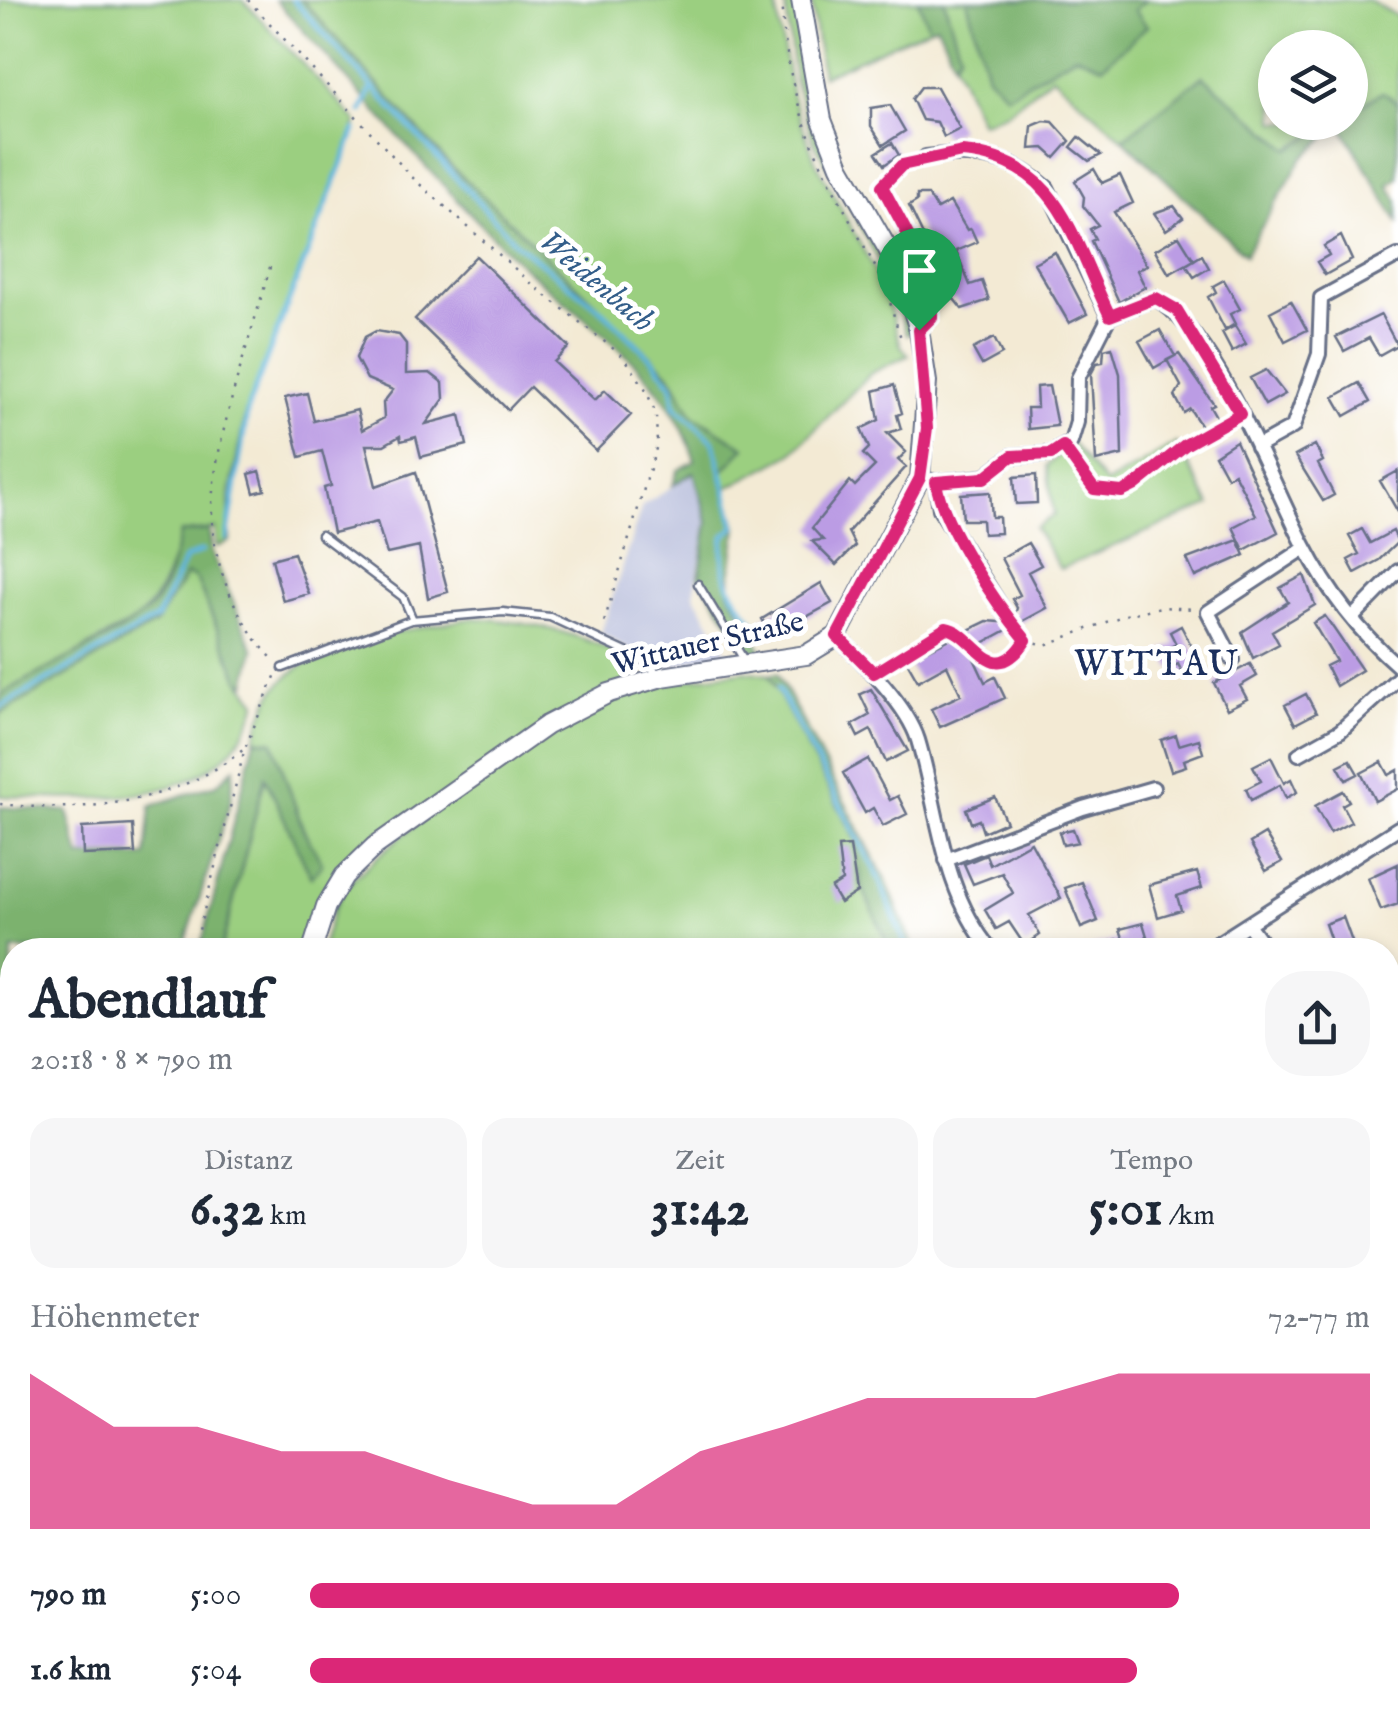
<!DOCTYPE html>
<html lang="de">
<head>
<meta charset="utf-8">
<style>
  body { margin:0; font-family:"IM FELL English",serif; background:#f6f6f7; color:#1f2937; height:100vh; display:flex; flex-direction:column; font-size:38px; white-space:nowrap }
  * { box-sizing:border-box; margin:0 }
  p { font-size:32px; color:#747a83 }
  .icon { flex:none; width:55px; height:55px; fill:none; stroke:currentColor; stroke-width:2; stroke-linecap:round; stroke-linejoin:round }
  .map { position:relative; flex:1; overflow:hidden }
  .panel { position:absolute; left:0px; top:938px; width:1400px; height:792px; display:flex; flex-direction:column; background:#fff; border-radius:40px 40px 0 0; box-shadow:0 5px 15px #0003 }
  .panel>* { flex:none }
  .fabs { position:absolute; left:1258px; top:30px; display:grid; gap:20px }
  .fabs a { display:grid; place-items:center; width:110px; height:110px; border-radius:50%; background:#fff; box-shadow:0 5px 15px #0003; font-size:50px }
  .pin { position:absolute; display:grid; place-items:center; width:85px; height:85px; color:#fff; margin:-102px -42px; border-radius:50% 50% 50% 0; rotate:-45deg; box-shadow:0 0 10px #0007 }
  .pin .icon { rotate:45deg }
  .round { display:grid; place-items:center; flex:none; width:105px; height:105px; border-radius:40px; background:#f6f6f7 }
  .headline { display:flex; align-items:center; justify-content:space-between; height:170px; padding:0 30px }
  h1 { font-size:55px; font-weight:700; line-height:75px }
  .stats { display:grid; grid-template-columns:repeat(3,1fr); gap:15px; height:170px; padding:10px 30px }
  .stats div { display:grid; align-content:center; border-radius:25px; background:#f6f6f7; text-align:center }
  .stats b { font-size:50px; font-weight:700 }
  .stats small { font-size:28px; font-weight:400 }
  .stats p { font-size:28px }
  .chart { height:280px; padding:20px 30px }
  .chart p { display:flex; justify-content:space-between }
  .chart svg { width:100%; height:180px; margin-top:10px; fill:#db2777; opacity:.7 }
  ul { padding:0 30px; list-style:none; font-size:32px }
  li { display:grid; grid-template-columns:160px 120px 1fr; align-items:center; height:75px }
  li i { height:25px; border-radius:12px; background:#db2777 }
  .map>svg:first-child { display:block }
</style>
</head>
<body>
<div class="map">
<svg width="1398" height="1729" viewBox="0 0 1398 1729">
  <rect width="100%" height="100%" fill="#fff"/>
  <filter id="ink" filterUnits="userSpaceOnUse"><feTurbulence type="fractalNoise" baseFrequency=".01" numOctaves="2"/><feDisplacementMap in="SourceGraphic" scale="20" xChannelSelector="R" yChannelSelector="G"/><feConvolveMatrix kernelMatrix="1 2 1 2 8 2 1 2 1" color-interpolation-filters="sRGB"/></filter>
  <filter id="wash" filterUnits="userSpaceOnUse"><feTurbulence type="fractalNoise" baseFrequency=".0048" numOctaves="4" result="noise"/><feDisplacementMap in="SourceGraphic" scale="40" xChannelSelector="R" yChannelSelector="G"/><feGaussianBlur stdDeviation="2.25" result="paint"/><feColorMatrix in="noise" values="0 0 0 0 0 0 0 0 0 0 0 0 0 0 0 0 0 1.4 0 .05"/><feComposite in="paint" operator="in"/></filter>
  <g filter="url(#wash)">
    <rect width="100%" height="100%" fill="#f3ead4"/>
    <path fill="#bdc3de" d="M 693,473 L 707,520 L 694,594 L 727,652 L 662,669 L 601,633 L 642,506 Z"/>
    <path fill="#9bcf80" stroke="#5b7f6f" stroke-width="2.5" d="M 0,0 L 243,0 L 357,122 L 245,414 L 229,499 L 230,541 L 217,547 L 215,529 L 180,533 C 172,565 163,596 137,619 L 0,696 Z
      M 302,0 L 775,0 L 792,97 L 815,160 L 883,286 L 901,346 L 909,355 L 871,373 L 791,454 L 727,488 L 721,473 L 744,447 L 693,415 L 669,373 L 447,162 Z
      M 785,0 L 794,0 L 804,85 L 813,120 L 891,266 L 912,333 L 907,335 L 886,275 L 813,140 L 795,81 Z
      M 811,0 L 918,0 L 929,28 L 822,76 Z
      M 944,0 L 967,0 L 987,75 L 1007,95 L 1076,55 L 1147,26 L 1133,10 L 1146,0 L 1368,0 L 1398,17 L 1398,103 L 1382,92 L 1350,112 L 1350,48 L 1275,48 L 1275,122 L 1333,123 L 1289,149 L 1203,76 L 1123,139 L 1052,76 L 1009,111 L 981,123 L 954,62 L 960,53 Z
      M 1071,442 L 1106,484 L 1177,443 L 1210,505 L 1060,569 L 1035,528 L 1054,515 L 1047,466 Z
      M 186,574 L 196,579 L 239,679 L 257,702 C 227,811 89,801 0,796 L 0,714 L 155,624 Z
      M 474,618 C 535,622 588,634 640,666 L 638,676 L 372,845 L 305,950 L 221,950 L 265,775 L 322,864 L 303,829 L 273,742 L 255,739 C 260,723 265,704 275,690 C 310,641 417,628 474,618 Z
      M 745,671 L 769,675 L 856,840 L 861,885 L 891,950 L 321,950 C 329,925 334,900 352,881 C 404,827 542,729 610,701 C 652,683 701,677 745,671 Z
      M 0,1167 L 12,1181 L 12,1213 L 0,1199 Z
      M 1388,1233 L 1398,1257 L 1398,1295 L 1388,1299 Z
      M 1398,1306 L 1398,1560 L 1388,1552 L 1388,1310 Z
      M 1388,1561 L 1398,1569 L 1398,1618 L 1388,1612 Z
      M 12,1607 L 12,1682 L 0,1672 L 0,1644 Z
      M 1388,1656 L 1398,1661 L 1398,1729 L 1007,1729 L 1010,1718 L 1388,1718 Z
      M 0,1687 L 12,1697 L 12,1718 L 38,1718 L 50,1729 L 0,1729 Z
      M 52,1718 L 236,1718 L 231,1729 L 65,1729 Z
      M 249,1718 L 433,1718 L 443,1729 L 243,1729 Z
      M 605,1718 L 1001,1718 L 999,1729 L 616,1729 Z"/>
    <path fill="#7cb26e" stroke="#4c7066" stroke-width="2.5" d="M 275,0 L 302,0 L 447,162 L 669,373 L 693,415 L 745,447 L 721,473 L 737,527 L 729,591 L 762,651 L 751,655 L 699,577 L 708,522 L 694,472 L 673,485 L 678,470 L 695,461 C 666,365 577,320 509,253 C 428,173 353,84 275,0 Z
      M 918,0 L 944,0 L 960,53 L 954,62 L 937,25 L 929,28 Z
      M 967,0 L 1146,0 L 1134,10 L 1147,26 L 1103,66 L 1075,55 L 1007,95 L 987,75 Z
      M 1203,76 L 1289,149 L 1333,123 L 1350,122 L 1350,112 L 1383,92 L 1398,103 L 1398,178 L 1389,185 L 1398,201 L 1398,222 L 1340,124 L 1302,159 L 1245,255 L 1123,139 Z
      M 209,530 L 212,553 L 254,650 L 246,684 L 239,679 L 196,579 L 187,574 L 155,624 L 0,714 L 0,696 C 37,669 129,634 153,605 C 168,586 174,556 180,533 Z
      M 777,673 L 886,881 L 915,950 L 891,950 L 888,945 L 861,885 L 856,840 L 769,675 Z
      M 255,739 L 273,741 L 303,829 L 322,864 L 311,877 L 265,777 L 221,950 L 200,950 Z
      M 234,768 L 231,800 L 183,950 L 12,950 L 12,1181 L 0,1166 L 0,807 L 68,811 L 80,857 L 146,856 L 151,806 L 217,784 Z
      M 1388,1612 L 1398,1618 L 1398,1661 L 1388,1656 Z
      M 452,1718 L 605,1718 L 616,1729 L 465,1729 Z"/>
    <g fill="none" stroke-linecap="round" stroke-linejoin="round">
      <path stroke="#60b6dd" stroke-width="5" d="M 293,0 L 517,244 L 604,312 L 655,362 L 672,385 L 675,406 L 714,442 L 735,527 L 724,536 C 719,587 736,598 765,636
        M 362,112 L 371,89
        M 227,539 L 248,407 L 355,130
        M 778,688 L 874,868 L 908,950
        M 0,707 L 157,618 L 185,559 L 202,551
        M 1388,1629 L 1398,1635"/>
    </g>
    <g id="blocks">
      <path fill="#bb9ce4" d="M 921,87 L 937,87 L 960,129 L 944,137 L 937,122 L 922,120 L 912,99 Z
        M 890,105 L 905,131 L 883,145 L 871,126 L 871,108 Z
        M 1044,121 L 1053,122 L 1070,141 L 1055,158 L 1044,148 L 1030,149 L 1032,126 Z
        M 1079,137 L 1101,155 L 1089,161 L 1071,147 Z
        M 892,143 L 899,155 L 884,165 L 876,153 Z
        M 1094,169 L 1102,183 L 1120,175 L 1133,203 L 1114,212 L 1147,265 L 1137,270 L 1145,287 L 1119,302 L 1091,241 L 1095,239 L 1090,229 L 1098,225 L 1083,206 L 1084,197 L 1075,181 Z
        M 917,195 L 928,195 L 937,209 L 950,202 L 967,230 L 971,229 L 977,242 L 956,251 L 970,285 L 982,281 L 989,300 L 962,309 L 954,299 L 936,305 L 931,290 L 952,283 L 941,257 L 935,260 L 909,206 L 917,201 Z
        M 1174,206 L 1183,218 L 1166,230 L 1154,213 Z
        M 1179,236 L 1194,260 L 1169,274 L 1155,250 Z
        M 1341,236 L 1352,260 L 1325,275 L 1317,262 L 1329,255 L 1324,246 Z
        M 1055,252 L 1087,314 L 1069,323 L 1034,263 Z
        M 1202,255 L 1209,268 L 1194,277 L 1186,265 Z
        M 476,256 L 569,347 L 554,362 L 595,400 L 605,390 L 631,415 L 596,451 L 530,387 L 508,410 L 415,319 Z
        M 1224,280 L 1240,309 L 1230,314 L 1235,324 L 1225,330 L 1208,297 L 1216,292 L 1213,286 Z
        M 1291,301 L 1307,330 L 1285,341 L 1270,312 Z
        M 1381,315 L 1397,345 L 1379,355 L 1369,338 L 1344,351 L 1336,337 Z
        M 1235,326 L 1246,344 L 1232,352 L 1222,333 Z
        M 1160,330 L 1175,356 L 1154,368 L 1139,341 Z
        M 376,331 L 399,335 L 406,344 L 406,374 L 430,373 L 443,383 L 444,399 L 426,424 L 460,415 L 467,445 L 421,457 L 416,437 L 401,441 L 400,436 L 384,445 L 366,445 L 376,486 L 416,472 L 448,592 L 428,598 L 419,547 L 387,554 L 377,522 L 333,533 L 324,488 L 331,486 L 322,451 L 300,457 L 285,398 L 307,393 L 314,421 L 357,410 L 362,430 L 384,418 L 383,403 L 393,390 L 367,379 L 356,358 L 365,337 Z
        M 994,338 L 1002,354 L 982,365 L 973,349 Z
        M 1112,347 L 1120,374 L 1122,455 L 1096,461 L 1091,374 L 1097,363 L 1103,362 L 1104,349 Z
        M 1179,354 L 1214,404 L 1210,406 L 1218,420 L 1203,429 L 1190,409 L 1184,413 L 1175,396 L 1181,386 L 1167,360 Z
        M 1266,370 L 1285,394 L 1265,405 L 1250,378 Z
        M 1359,383 L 1370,402 L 1345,416 L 1334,397 Z
        M 894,385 L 902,413 L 897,415 L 901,429 L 887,433 L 906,452 L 898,460 L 906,467 L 848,532 L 855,546 L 836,565 L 812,541 L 823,540 L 812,528 L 850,481 L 855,486 L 875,466 L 863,454 L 869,448 L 861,429 L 879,420 L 874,391 Z
        M 1049,386 L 1057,426 L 1028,429 L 1027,408 L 1037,408 L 1036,387 Z
        M 1236,441 L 1278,532 L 1244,550 L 1233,527 L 1256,515 L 1234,473 L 1227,477 L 1215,455 Z
        M 1315,445 L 1323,461 L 1318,464 L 1334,495 L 1323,501 L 1295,456 Z
        M 260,471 L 265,490 L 254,493 L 249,474 Z
        M 1398,471 L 1398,512 L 1380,481 Z
        M 1036,475 L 1037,503 L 1016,504 L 1014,477 Z
        M 990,492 L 992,517 L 999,517 L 1000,533 L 983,534 L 982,520 L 963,520 L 961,494 Z
        M 1362,529 L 1370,543 L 1393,531 L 1398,542 L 1379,560 L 1355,573 L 1348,560 L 1359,554 L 1349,536 Z
        M 1238,540 L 1245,555 L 1195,577 L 1187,559 Z
        M 1028,543 L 1041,565 L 1028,572 L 1047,608 L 970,650 L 985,682 L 995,677 L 1005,698 L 940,727 L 931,709 L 961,695 L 947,665 L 918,681 L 906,660 L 987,621 L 1012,623 L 1017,608 L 1012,599 L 1020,595 L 1001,558 Z
        M 294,553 L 309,594 L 283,601 L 272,559 Z
        M 1304,575 L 1315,605 L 1272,631 L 1279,644 L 1253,658 L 1242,632 L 1288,602 L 1280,588 Z
        M 821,583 L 832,603 L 771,636 L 762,619 Z
        M 1325,616 L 1362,670 L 1336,686 L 1326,666 L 1336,661 L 1313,623 Z
        M 1181,626 L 1201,664 L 1183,674 L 1178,664 L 1171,668 L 1162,651 L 1176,644 L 1170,632 Z
        M 1250,664 L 1257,676 L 1240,686 L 1247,699 L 1227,709 L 1214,683 Z
        M 871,689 L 908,751 L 886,762 L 871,730 L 858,737 L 852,725 L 870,715 L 860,694 Z
        M 1306,694 L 1316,713 L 1295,724 L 1285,705 Z
        M 1176,735 L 1179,745 L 1199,739 L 1203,753 L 1184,760 L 1186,766 L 1171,771 L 1161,740 Z
        M 1271,757 L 1284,783 L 1291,779 L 1297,792 L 1286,798 L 1280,785 L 1251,800 L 1246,789 L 1261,781 L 1253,766 Z
        M 868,759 L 890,800 L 898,796 L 907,814 L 883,826 L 873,808 L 865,813 L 843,773 Z
        M 1350,760 L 1358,774 L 1346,780 L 1338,766 Z
        M 1382,762 L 1389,775 L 1398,770 L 1398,789 L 1375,801 L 1361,773 Z
        M 1343,791 L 1349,801 L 1342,805 L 1351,822 L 1330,833 L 1315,806 Z
        M 995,797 L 1006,822 L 983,832 L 979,820 L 971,823 L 966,809 Z
        M 133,825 L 135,853 L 83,855 L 82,828 Z
        M 1073,829 L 1078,842 L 1063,845 L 1059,832 Z
        M 1265,834 L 1282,862 L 1266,871 L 1250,843 Z
        M 1031,842 L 1061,898 L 1029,915 L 1040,935 L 1025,946 L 1009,922 L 996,929 L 985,910 L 1013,893 L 1002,873 L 973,884 L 964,864 L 986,855 L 990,865 Z
        M 850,846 L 857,892 L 840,903 L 831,888 L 842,881 L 838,847 Z
        M 1398,864 L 1398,904 L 1381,910 L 1368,878 Z
        M 1197,872 L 1202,888 L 1177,896 L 1181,910 L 1158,917 L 1149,885 Z
        M 1082,882 L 1098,921 L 1081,928 L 1065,888 Z
        M 1343,917 L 1355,950 L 1334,950 L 1325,924 Z
        M 1143,923 L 1149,943 L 1133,950 L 1094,950 L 1093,946 L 1123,938 L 1120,929 Z"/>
    </g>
  </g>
  <g filter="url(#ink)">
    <use href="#blocks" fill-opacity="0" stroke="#677087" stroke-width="2.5"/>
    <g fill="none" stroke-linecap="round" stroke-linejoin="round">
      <defs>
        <path id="lane" d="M 321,535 L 403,597 L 413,620
          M 698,584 L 744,660
          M 283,668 L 411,620 L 503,612 L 550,617 L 639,658 L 658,673"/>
        <path id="street" d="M 926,157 C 973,151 1010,155 1047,188 L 1109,317
          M 1109,317 L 1155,298 C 1216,332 1271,482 1304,545 C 1327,590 1360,633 1398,666
          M 1257,447 L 1293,427 L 1319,354 L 1321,298 L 1398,256
          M 920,478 L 936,482 L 984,477 L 1012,456 L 1051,454 L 1071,442 L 1077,422 L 1078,378 L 1109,317
          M 936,482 L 940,509 L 1006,615
          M 1352,618 L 1398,571
          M 837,636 C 863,662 907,705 918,740 C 939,810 941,890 991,950
          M 1233,660 L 1208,612 L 1305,548
          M 1299,754 L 1340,731 L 1398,678
          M 946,860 L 1083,808 L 1153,788
          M 1248,924 L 1267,950
          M 1207,950 L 1398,828
          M 1388,1087 L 1398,1105
          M 1388,1304 L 1398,1301"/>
        <path id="secondary" d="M 312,950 L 326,906 L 344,876 L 375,846 L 547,725 L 609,693 L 662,677 L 806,655 L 837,636 L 920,478 L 927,382 L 919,330 L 901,272 L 840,166 L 822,120 L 801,0
          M 239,1729 L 245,1718"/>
      </defs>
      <use href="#lane" stroke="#677087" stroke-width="11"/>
      <use href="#street" stroke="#677087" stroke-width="18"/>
      <use href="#secondary" stroke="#677087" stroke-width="22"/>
      <path stroke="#677087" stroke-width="2.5" stroke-dasharray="2.5 8" stroke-linecap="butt" d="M 248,0 L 415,180 L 539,290 L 624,357 L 645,388 L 656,414 L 657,445 L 602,629
        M 781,0 C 790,127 825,170 881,278 C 891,298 894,323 903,342
        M 914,161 L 886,177 L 882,186 L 926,279 L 932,314
        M 270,267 C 252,334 210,450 212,516 C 213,568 239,627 276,662
        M 1072,460 L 1095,489 L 1122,492 L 1134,486 L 1185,445 L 1230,419
        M 1013,624 L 1026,640 L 1045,645 L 1125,615 L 1161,607 L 1195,609
        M 883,667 L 946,628 C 975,632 992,693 1026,640
        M 0,804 C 83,814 179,803 244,749
        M 194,950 L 245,748 L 276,674
        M 1388,1562 L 1398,1568
        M 0,1632 L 12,1598
        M 0,1678 L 12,1688
        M 48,1718 L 61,1729
        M 441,1718 L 448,1729
        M 946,1729 L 949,1718
        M 1007,1729 L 1008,1718"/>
      <use href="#lane" stroke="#fff" stroke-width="6"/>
      <use href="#street" stroke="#fff" stroke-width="12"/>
      <use href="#secondary" stroke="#fff" stroke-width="18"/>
    </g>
  </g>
  <g fill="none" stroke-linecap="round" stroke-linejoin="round" filter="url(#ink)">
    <defs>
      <path id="route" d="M 962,152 C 1060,160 1072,239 1110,316 L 1156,298 L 1177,310 L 1240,414 L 1185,445 L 1134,486 L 1122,492 L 1094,489 L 1063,446 L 1051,454 L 1012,456 L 984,478 L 936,482 C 942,525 997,605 1026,640 C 992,693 975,632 946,628 L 874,673 L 837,636 L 920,478 L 927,428 L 919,330 L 932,317 C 933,270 902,226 882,186 L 902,165 Z"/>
    </defs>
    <use href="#route" stroke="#fff" stroke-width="20"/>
    <use href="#route" stroke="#db2777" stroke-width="12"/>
  </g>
  <g text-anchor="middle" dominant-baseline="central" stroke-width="10" stroke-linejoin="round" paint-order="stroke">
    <g font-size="30" fill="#1b2f5e" stroke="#fff">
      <text transform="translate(708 644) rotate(-13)">Wittauer Straße</text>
    </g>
    <g font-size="32" font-style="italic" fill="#335e8a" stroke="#fff">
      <text transform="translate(596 282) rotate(40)">Weidenbach</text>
    </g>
    <g font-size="35" letter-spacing="2.5" fill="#1b2f5e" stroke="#fff">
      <text x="1157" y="665">WITTAU</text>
    </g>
  </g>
</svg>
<div class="fabs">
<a><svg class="icon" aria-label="layers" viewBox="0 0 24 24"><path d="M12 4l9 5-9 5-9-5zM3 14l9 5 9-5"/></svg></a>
</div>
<div class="pin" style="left:919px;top:330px;background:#1e9e55"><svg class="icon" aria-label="arrive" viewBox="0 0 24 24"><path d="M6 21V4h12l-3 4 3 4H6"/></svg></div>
<section class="panel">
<div class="headline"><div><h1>Abendlauf</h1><p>20:18 · 8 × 790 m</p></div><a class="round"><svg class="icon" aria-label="share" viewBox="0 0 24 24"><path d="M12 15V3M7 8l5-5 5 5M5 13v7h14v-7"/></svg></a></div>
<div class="stats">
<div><p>Distanz</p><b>6.32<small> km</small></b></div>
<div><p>Zeit</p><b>31:42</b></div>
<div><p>Tempo</p><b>5:01<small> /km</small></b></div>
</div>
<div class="chart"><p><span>Höhenmeter</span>72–77 m</p>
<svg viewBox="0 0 160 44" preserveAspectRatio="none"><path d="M0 44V6L10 19L20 19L30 25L40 25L50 32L60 38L70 38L80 25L90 19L100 12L110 12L120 12L130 6L140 6L150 6L160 6V44z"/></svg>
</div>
<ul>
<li><b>790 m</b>5:00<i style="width:82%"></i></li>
<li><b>1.6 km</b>5:04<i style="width:78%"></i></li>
</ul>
</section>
</div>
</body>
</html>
